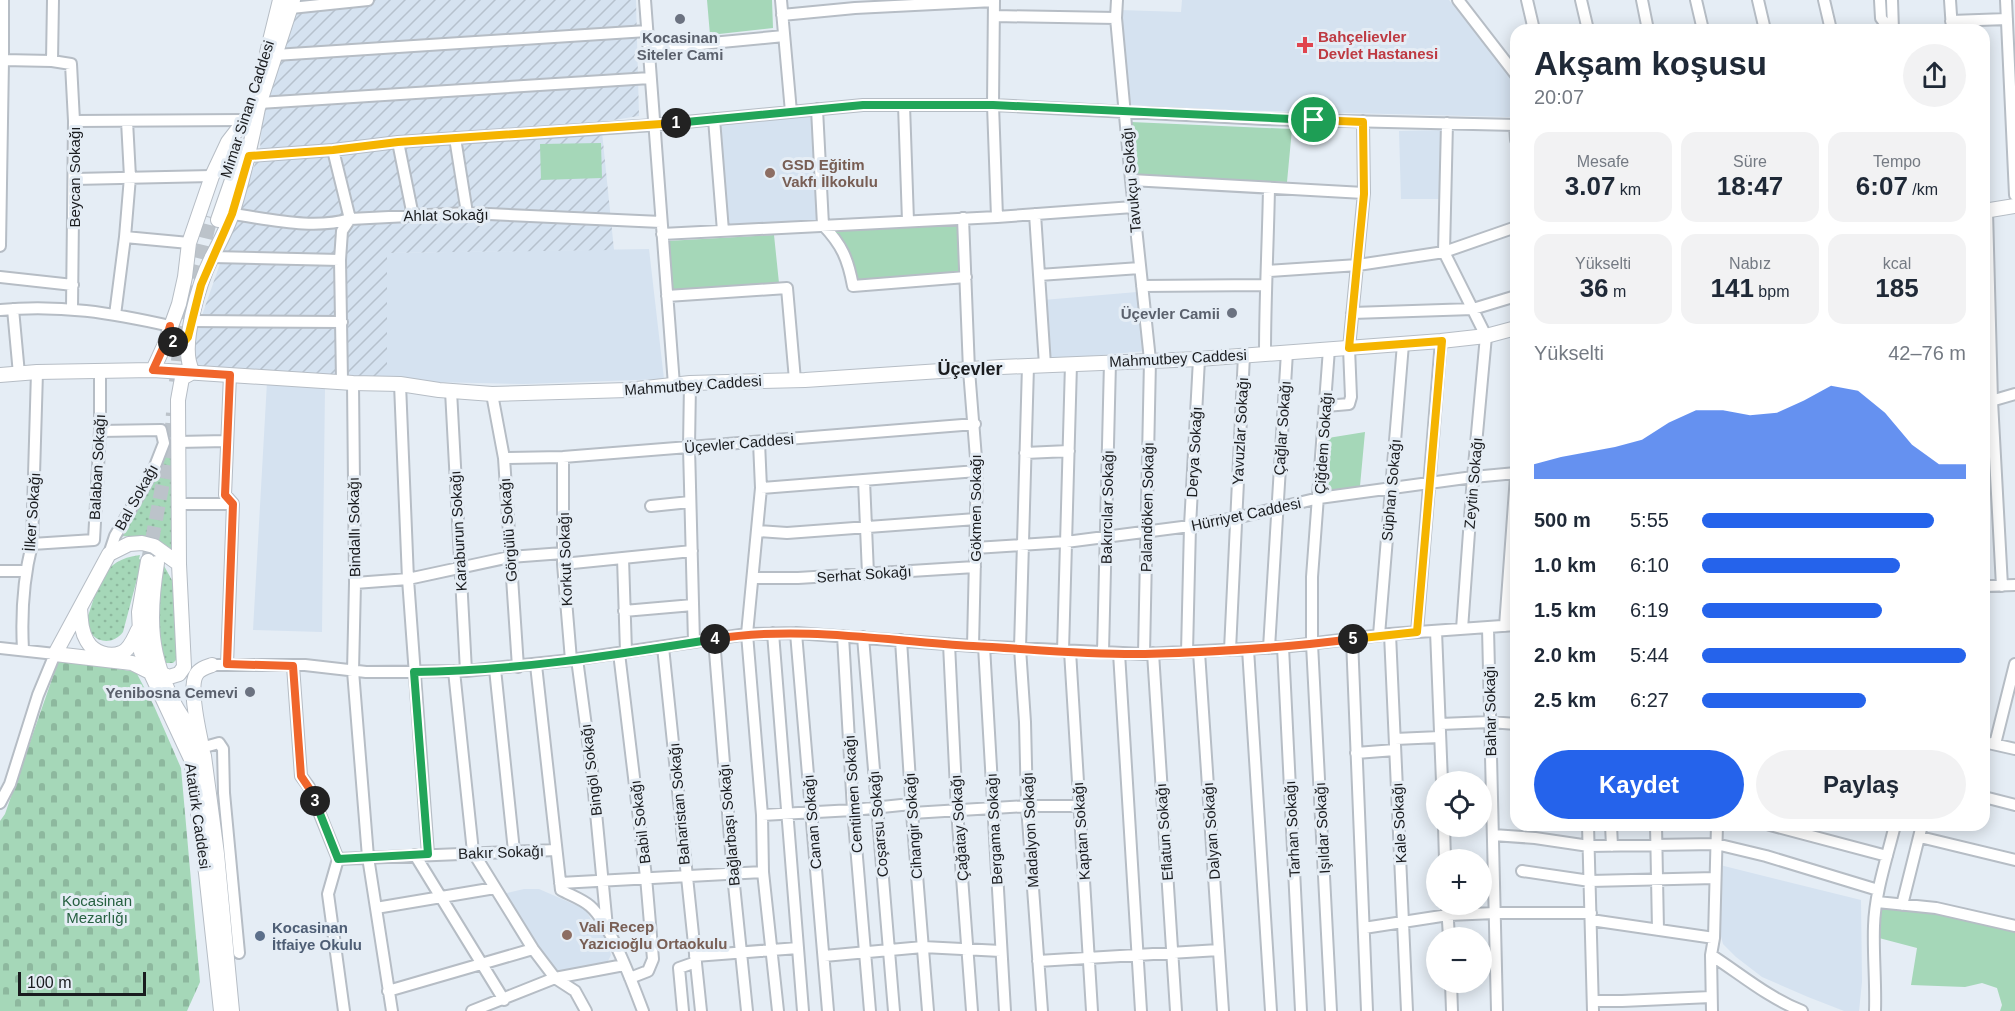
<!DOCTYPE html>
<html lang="tr">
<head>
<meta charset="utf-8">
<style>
  body { margin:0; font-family:Arial,sans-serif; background:#f2f2f3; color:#1f2937; height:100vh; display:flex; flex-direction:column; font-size:22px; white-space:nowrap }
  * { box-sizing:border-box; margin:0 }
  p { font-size:20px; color:#747a83 }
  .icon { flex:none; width:33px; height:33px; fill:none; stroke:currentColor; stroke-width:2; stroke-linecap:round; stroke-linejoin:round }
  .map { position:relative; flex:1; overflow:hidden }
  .panel { position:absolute; left:1510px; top:24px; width:480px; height:807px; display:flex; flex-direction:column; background:#fff; border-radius:18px; box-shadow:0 3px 15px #0003 }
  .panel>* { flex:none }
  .controls { position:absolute; left:1426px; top:771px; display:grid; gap:12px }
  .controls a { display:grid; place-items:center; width:66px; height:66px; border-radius:50%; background:#fff; box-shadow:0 3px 15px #0003; font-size:30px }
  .scale { position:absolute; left:18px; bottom:15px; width:128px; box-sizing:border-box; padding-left:6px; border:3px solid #1a1c1f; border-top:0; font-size:16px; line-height:21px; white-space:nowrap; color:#1a1c1f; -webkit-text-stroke:4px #e5edf5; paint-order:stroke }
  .pin { position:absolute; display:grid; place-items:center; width:51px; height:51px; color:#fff; margin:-26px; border:3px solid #fff; border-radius:50%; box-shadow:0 2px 6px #0007 }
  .km { position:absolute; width:30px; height:30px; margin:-15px; border-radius:50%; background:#222; color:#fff; font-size:16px; line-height:30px; text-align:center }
  .round { display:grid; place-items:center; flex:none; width:63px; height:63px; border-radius:32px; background:#f2f2f3 }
  .summary { display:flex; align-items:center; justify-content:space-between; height:102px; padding:0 24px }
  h1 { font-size:33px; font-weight:800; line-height:45px }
  .metrics { display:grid; grid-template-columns:repeat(3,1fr); gap:9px; height:102px; padding:6px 24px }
  .metrics div { display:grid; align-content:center; border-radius:15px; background:#f2f2f3; text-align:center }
  .metrics b { font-size:26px; font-weight:800 }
  .metrics small { font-size:16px; font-weight:400 }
  .metrics p { font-size:16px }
  .chart { height:168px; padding:12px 24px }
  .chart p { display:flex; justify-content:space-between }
  .chart svg { width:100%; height:108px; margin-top:6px; fill:#2563eb; opacity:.7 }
  .action { display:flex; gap:12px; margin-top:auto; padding:12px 24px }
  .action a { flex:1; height:69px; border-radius:36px; background:#2563eb; color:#fff; font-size:24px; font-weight:800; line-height:69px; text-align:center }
  .action a+a { background:#f2f2f3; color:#1f2937 }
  ul { padding:0 24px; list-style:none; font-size:20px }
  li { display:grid; grid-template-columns:96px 72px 1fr; align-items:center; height:45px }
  li i { height:15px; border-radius:8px; background:#2563eb }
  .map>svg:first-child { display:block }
</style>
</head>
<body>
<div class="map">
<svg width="2015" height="1011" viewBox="0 0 2015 1011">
  <defs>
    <pattern id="industrial-furrows" width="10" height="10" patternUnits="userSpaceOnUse" patternTransform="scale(1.5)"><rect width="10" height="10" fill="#d5e2f0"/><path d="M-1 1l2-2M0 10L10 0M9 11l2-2" fill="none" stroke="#b6c1cd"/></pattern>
    <pattern id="grass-dots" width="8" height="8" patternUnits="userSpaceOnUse" patternTransform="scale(1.5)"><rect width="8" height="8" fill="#a5d7b8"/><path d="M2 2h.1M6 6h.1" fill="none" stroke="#8db89e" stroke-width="1.8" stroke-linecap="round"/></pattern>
    <pattern id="cemetery-stones" width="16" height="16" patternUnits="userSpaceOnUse" patternTransform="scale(1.5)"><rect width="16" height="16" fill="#a5d7b8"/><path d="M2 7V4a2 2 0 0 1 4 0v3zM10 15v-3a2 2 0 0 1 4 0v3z" fill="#8db89e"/></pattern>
  </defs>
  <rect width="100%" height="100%" fill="#e5edf5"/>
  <path fill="#d5e2f0" d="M 1182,0 L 1449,0 L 1516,83 L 1516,116 L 1508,117 L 1228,110 L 1128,105 L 1120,10 L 1181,12 Z
    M 814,114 L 819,222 L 727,227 L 719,124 Z
    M 1443,130 L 1443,199 L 1401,199 L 1399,131 Z
    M 649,249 L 664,379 L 524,384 L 387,381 L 386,253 Z
    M 1137,292 L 1146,351 L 1048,360 L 1043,300 Z
    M 267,382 L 325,388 L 322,632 L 253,630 Z
    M 1720,865 L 1861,900 L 1862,982 L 1859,1011 L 1844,1011 L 1808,997 L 1762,977 L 1736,957 L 1723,944 L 1719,929 Z
    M 524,889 L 539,889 L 585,909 L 595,926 L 608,940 L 611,955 L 605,967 L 567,973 L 554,969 L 503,894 Z"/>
  <path fill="url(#industrial-furrows)" d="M 297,0 L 636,0 L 639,116 L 601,122 L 614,250 L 387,253 L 387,381 L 197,367 L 192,344 L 260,149 L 262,118 Z"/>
  <path fill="url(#grass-dots)" d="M 172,446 L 173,550 L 155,538 L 120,536 Z
    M 140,555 L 139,559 L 142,560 L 123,632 C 110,649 86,640 87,619 C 99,586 100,560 140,555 Z
    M 163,564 L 173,582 L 177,659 L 173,663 L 166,663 C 153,625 155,603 163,564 Z"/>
  <path fill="url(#cemetery-stones)" d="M 59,659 L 136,672 L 154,706 L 181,768 L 200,982 L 187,1011 L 0,1011 L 0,821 L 5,814 Z"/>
  <path fill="#a5d7b8" d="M 707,0 L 772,0 L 773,28 L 710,35 Z
    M 1131,122 L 1292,129 L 1287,182 L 1134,175 Z
    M 601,143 L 602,178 L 541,180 L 540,144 Z
    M 957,222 L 962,275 L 854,283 L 833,228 Z
    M 774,235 L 779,283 L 672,291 L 667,241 Z
    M 1365,432 L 1360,486 L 1323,492 L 1328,438 Z
    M 1881,907 L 1935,913 L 2015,930 L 2015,1011 L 2000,1011 L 2002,1005 L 1997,988 L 1982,983 L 1965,987 L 1911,985 L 1917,948 L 1879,938 Z"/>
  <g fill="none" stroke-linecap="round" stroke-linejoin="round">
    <path stroke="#bcc3ca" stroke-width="14" stroke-dasharray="14 7" stroke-linecap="butt" d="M 176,382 L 180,340 L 211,217
      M 148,561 L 171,440 L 173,413"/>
    <defs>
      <path id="minor" d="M 645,0 L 674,385
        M 781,0 L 791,112
        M 994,0 L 993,105 L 997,217
        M 1117,0 L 1116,18 L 1131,180 L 1150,360 L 1144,654
        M 1458,0 L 1516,75
        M 1527,0 L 1534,30
        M 1581,0 L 1588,30
        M 1642,0 L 1648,30
        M 1696,0 L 1703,30
        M 1758,0 L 1765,30
        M 1824,0 L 1831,30
        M 1880,0 L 1881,18 L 1890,30
        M 1892,0 L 1893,30
        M 1950,0 L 1952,30
        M 2006,0 L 2015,195
        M 291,8 L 368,0
        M 782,15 L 855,8 L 994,1
        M 995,16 L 1116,18
        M 1951,21 L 2007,19
        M 648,49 L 784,36
        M 275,55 L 647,31
        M 0,61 L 3,60 L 3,0
        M 52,61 L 53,0
        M 259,103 L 650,78
        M 904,105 L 908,221
        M 817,109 L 823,225 C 842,245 848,259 853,286 L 966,277
        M 714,119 L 723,231
        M 74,121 L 245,120
        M 1447,123 L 1444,252 L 1486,336 L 1473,477 L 1462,629
        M 1515,125 L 1516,140
        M 455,138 L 467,213
        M 398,142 L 413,216
        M 333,150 L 350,219 L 342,231 L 340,260 L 342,381
        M 249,156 L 333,150 L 398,142 L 654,125 L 863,105 L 993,105 L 1264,119 L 1516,125
        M 74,179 L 212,176
        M 1131,180 L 1364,193
        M 1987,211 L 1992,401 L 2002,586
        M 232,214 C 270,219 313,230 350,219 L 467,213 L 661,222
        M 1035,214 L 1045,365
        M 963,218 L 969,370 L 977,471 L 973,646
        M 662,234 L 997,217 L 1133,207
        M 125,237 L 189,243
        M 0,246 L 3,60 L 52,61 L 71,64 L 74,121 L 72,309
        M 212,257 L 340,260
        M 1268,271 L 1358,265 L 1444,252 L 1516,227
        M 1039,275 L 1140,268
        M 0,277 L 73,285
        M 1142,286 L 1265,285
        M 667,296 L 787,288 L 795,380
        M 13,309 L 19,374
        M 0,310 C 59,304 113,313 170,326
        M 1352,313 L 1473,309 L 1516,296
        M 115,315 L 125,237 L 130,177 L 127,121
        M 192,321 L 342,322
        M 1329,349 L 1312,577 L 1312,644 L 1331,1011
        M 1265,353 C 1265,298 1268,243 1269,188
        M 1028,366 L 1020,648 L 1025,722 L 1027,806 L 1042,1011
        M 353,383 L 355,583 L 353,671 L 368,857 L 392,1011
        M 690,383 L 689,447 L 694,642
        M 400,384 L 408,579 L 428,854
        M 451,391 L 466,671
        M 492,394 L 504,458 L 518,667
        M 1984,403 L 2015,394
        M 1326,406 L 1349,404 L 1351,397 L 1349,348 L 1364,193 L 1363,121
        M 100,431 L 161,430 L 164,443 L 153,471 L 115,536 L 109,554
        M 177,442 L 227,441
        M 759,442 L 761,488
        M 1025,453 L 1069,451
        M 563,457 L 563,564 L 571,660
        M 504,458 L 563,457 L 975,424
        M 864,480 L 868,574
        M 178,504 L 233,504
        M 651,506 L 690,502
        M 758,531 L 787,533 L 976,519
        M 94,540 L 100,431 L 100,373
        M 32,544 L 94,540
        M 975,548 L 1066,542 L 1190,526 L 1236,518 L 1319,498 L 1473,477 L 1516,473
        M 623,558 L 626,652
        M 563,564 L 692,551
        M 0,571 L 25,571
        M 753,578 L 798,578 L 975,567
        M 355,583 L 408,579 L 510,557 L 563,553
        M 1984,586 L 2015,585
        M 624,611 L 693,605
        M 1505,626 L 1516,476
        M 1488,628 L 1497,1011
        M 1436,631 L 1442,782
        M 1417,632 L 1441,341
        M 773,633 L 803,1011
        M 796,633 L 828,1011
        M 1390,634 L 1407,1011
        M 1379,635 L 1403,344
        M 843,636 L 853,810 L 870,1011
        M 863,637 L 894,1011
        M 714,639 L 733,875 L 747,1011
        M 1352,639 L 1367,1011
        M 901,640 L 912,813 L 928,1011
        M 949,644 L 957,810 L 972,1011
        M 984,646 L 1005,1011
        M 663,647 L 701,1011
        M 1283,647 L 1301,1011
        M 0,648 L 55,654 L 38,695 L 10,784 L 0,803
        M 1269,648 L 1287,352
        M 1248,649 L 1271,1011
        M 23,650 C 21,613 23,580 32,544 L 37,372
        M 1230,650 L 1244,355
        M 1063,651 L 1071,364
        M 1070,651 L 1092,1011
        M 1103,652 L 1110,362
        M 1187,652 L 1190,526 L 1199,359
        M 1199,652 L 1223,1011
        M 619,653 L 646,877 L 653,959 L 648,971 L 630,978
        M 1119,653 L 1141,1011
        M 1153,653 L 1176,1011
        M 577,659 L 592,771 L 607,927
        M 227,664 L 233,504 L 225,495 L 230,375
        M 212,665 L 305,665 L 366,672 L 466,671 L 571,660 L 747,634 L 796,633 L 973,646 L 1144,654 L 1283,647 L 1390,634 L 1516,625
        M 536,665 L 561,890 C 570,895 582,899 590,906 C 611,924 633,985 643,1011
        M 293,666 L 301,776 L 309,787 L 338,859 L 328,894 L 344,1011
        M 495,669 L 514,851
        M 454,671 L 473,852 L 533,949 L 555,978 L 624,965
        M 1440,724 L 1490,722 L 1516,724
        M 1395,739 L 1440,737
        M 1984,742 L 2015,749
        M 1995,744 L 2015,664
        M 201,748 L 219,743 L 223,749 L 224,793 L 239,953
        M 1356,753 L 1395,750
        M 1984,797 L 2015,805
        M 912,813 L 1027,806 L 1079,806
        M 762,815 L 853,810 L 911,804
        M 1588,825 L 1593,1011
        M 1611,825 L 1612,846
        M 1656,825 L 1658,930
        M 1770,825 L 1887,856
        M 1444,826 L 1445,860
        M 1493,835 L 1535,838 L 1589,846 L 1716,844 L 1766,856 L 1878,890
        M 1920,837 L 2015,860
        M 415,855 L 504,1000
        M 338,859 L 556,850
        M 1522,871 L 1590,881 L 1715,878
        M 560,883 L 763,872
        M 1877,902 L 1936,908 L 2015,926
        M 1447,904 L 1449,938
        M 1902,905 L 1922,825
        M 376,908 L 495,888
        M 1591,920 L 1714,938
        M 1364,928 L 1448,915 L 1495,913 L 1591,913
        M 1711,955 C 1742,975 1767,997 1802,1011
        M 695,956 L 798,948
        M 824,956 L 923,947 L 1001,951
        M 1038,961 L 1219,950
        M 1451,982 L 1452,1011
        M 388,991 L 533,949
        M 1593,1001 L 1622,1001 L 1711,997
        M 472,1011 L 555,978 L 575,991 L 586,1011
        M 683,1011 L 679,968 L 696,962
        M 778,1011 L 763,872 L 762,815 L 747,634 L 761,488 L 977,471
        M 1712,1011 L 1711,955 L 1714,938 L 1717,825
        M 1875,1011 C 1876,982 1873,955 1874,926 C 1875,892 1887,858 1895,825"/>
      <path id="major" d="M 267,53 L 280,0
        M 257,111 L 293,0
        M 1984,211 L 2015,206
        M 218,220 L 239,160
        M 153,370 L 164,346 L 179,304 L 185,277 L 189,243 L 212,176 L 228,142 L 245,120
        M 193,372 C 178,349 200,281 212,257 C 220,242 228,227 233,211 C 244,175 252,140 259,103
        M 0,375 L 37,372 L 153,370 L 353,383 L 400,384 L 439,390 L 492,394 L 628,390 L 690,383 L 805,380 L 1001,367 L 1199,359 L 1441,341 L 1486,336 L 1516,328
        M 148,561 L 139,612 L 141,652 L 191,759 L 206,873 L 221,1011
        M 157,563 C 148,619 149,656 176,707 C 185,723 199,739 204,756 L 217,854 L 232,1011
        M 80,608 C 81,620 81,631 87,641 C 93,652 109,658 121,653 C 130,650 134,638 138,630
        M 148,671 L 132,663 L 55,654 L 109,554 L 129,544 L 142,543 L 154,546 L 179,564
        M 160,673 L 169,677 L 179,674 L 184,667 L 179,564 L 178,400 L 182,378 L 193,372
        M 201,742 C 198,727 189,688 196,675 C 199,669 206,667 212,665"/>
    </defs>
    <use href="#minor" stroke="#b6bdc5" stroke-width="14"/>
    <use href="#major" stroke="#b6bdc5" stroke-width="16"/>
    <use href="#minor" stroke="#fff" stroke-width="10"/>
    <use href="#major" stroke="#fff" stroke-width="14"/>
  </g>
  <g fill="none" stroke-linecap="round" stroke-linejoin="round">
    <defs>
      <path id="split-1" d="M 676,123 L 863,105 L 993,105 L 1314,120"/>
      <path id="split-2" d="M 173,342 L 181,345 L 188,337 L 201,285 L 232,214 L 249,156 L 333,150 L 398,142 L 676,123"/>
      <path id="split-3" d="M 173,342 L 170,335 L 170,326 L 164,346 L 153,370 L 230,375 L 225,495 L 233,504 L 227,664 L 293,666 L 301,776 L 309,788 L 315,801"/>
      <path id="split-4" d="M 315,801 L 338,859 L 428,854 L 414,672 C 515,671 615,655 715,639"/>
      <path id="split-5" d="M 715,639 C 800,625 887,641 973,646 C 1030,649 1088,655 1145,654 C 1215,652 1284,648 1353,639"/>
      <path id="split-6" d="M 1314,120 L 1363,122 L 1364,194 L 1349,348 L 1442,341 L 1417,632 L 1353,639"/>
    </defs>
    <use href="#split-1" stroke="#fff" stroke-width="12"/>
    <use href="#split-2" stroke="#fff" stroke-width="12"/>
    <use href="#split-3" stroke="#fff" stroke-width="12"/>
    <use href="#split-4" stroke="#fff" stroke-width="12"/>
    <use href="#split-5" stroke="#fff" stroke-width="12"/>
    <use href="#split-6" stroke="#fff" stroke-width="12"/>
    <use href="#split-1" stroke="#22a559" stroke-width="8"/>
    <use href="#split-2" stroke="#f5b400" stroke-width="8"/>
    <use href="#split-3" stroke="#f0652b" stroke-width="8"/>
    <use href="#split-4" stroke="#22a559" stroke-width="8"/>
    <use href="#split-5" stroke="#f0652b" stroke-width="8"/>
    <use href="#split-6" stroke="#f5b400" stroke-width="8"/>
  </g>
  <g fill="#6b7280" stroke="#e5edf5" stroke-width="2">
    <circle cx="680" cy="19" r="6"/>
    <circle cx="1232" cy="313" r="6"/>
    <circle cx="250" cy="692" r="6"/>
  </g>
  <path fill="#e0444e" stroke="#e5edf5" stroke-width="2" d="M1302 36h6v6h6v6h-6v6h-6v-6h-6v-6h6z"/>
  <g fill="#8d6e63" stroke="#e5edf5" stroke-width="2">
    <circle cx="770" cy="173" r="6"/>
    <circle cx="567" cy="935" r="6"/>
  </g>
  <circle fill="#5c6f8a" stroke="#e5edf5" stroke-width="2" cx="260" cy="936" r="6"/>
  <g text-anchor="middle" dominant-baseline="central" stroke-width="6" stroke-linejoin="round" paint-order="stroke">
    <g font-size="15" font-weight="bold" fill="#be3a42" stroke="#e5edf5" text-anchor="start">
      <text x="1318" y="36">Bahçelievler<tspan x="1318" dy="17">Devlet Hastanesi</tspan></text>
    </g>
    <g font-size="15" font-weight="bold" fill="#5b616d" stroke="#e5edf5" text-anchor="end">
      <text x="680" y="37" text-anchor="middle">Kocasinan<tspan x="680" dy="17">Siteler Cami</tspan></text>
      <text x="1220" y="313">Üçevler Camii</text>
      <text x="238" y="692">Yenibosna Cemevi</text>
    </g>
    <g font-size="15" fill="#1a1c1f" stroke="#e5edf5">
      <text transform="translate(247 109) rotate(-72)">Mimar Sinan Caddesi</text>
      <text transform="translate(74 177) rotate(-90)">Beycan Sokağı</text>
      <text transform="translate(1131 180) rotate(-95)">Tavukçu Sokağı</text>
      <text transform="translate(446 215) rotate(-1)">Ahlat Sokağı</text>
      <text transform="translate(1178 358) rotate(-3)">Mahmutbey Caddesi</text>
      <text transform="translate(693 385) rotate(-4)">Mahmutbey Caddesi</text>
      <text transform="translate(1282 428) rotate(-86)">Çağlar Sokağı</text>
      <text transform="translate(1240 431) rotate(-87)">Yavuzlar Sokağı</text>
      <text transform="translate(739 443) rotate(-5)">Üçevler Caddesi</text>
      <text transform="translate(1323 443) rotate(-86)">Çiğdem Sokağı</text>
      <text transform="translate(1194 452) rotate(-87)">Derya Sokağı</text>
      <text transform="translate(97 467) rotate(-87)">Balaban Sokağı</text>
      <text transform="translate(1473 483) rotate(-85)">Zeytin Sokağı</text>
      <text transform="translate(1391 490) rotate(-85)">Süphan Sokağı</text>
      <text transform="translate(136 497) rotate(-61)">Bal Sokağı</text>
      <text transform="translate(1107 507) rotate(-89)">Bakırcılar Sokağı</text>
      <text transform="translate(1147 507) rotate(-89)">Palandöken Sokağı</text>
      <text transform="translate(975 508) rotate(-90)">Gökmen Sokağı</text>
      <text transform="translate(32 512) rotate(-86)">İlker Sokağı</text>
      <text transform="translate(1246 514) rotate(-12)">Hürriyet Caddesi</text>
      <text transform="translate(354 527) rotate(-91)">Bindallı Sokağı</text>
      <text transform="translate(508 530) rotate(-94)">Görgülü Sokağı</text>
      <text transform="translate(458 531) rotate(-93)">Karaburun Sokağı</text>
      <text transform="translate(565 559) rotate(-92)">Korkut Sokağı</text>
      <text transform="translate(864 574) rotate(-4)">Serhat Sokağı</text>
      <text transform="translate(1490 711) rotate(-91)">Bahar Sokağı</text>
      <text transform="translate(591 770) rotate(-97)">Bingöl Sokağı</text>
      <text transform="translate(853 794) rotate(-94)">Centilmen Sokağı</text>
      <text transform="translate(679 804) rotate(-95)">Baharistan Sokağı</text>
      <text transform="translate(198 816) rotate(82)">Atatürk Caddesi</text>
      <text transform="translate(640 822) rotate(-97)">Babil Sokağı</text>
      <text transform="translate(812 822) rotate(-95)">Canan Sokağı</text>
      <text transform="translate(1399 823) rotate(-93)">Kale Sokağı</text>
      <text transform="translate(878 824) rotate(-95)">Coşarsu Sokağı</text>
      <text transform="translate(729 825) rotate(-95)">Bağlarbaşı Sokağı</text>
      <text transform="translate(913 826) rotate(-94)">Cihangir Sokağı</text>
      <text transform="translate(959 828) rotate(-94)">Çağatay Sokağı</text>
      <text transform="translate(1322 828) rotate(-93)">Işıldar Sokağı</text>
      <text transform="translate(994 829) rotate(-93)">Bergama Sokağı</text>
      <text transform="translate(1292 829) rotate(-93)">Tarhan Sokağı</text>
      <text transform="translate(1030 830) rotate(-93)">Madalyon Sokağı</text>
      <text transform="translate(1081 831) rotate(-94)">Kaptan Sokağı</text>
      <text transform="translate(1211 831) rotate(-94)">Dalyan Sokağı</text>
      <text transform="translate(1164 832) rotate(-94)">Eflatun Sokağı</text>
      <text transform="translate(501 852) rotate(-2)">Bakır Sokağı</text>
    </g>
    <g font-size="15" font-weight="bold" fill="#785e54" stroke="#e5edf5" text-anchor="start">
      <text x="782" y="164">GSD Eğitim<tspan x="782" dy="17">Vakfı İlkokulu</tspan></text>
      <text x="579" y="926">Vali Recep<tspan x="579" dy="17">Yazıcıoğlu Ortaokulu</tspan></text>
    </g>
    <g font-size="15" fill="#266041" stroke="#e5edf5">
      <text x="97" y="900">Kocasinan<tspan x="97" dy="17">Mezarlığı</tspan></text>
    </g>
    <g font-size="15" font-weight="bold" fill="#4e5e75" stroke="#e5edf5" text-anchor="start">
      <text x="272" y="927">Kocasinan<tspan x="272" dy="17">İtfaiye Okulu</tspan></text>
    </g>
    <g font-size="18" font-weight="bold" fill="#1a1c1f" stroke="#e5edf5">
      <text x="970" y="369">Üçevler</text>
    </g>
  </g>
</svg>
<div class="controls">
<a><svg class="icon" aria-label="locate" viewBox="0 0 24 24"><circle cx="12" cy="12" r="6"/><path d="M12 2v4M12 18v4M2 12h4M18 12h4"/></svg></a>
<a>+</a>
<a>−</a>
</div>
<div class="scale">100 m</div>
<div class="pin" style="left:1314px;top:120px;background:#1e9e55"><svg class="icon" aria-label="arrive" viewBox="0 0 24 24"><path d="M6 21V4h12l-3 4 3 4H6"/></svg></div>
<b class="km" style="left:676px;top:123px">1</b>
<b class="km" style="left:173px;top:342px">2</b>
<b class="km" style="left:315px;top:801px">3</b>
<b class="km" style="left:715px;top:639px">4</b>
<b class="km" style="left:1353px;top:639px">5</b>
<section class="panel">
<div class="summary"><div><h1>Akşam koşusu</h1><p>20:07</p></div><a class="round"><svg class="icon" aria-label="share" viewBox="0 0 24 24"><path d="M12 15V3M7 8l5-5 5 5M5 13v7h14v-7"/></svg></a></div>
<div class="metrics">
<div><p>Mesafe</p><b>3.07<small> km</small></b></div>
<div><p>Süre</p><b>18:47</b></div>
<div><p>Tempo</p><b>6:07<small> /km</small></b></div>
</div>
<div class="metrics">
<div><p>Yükselti</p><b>36<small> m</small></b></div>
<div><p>Nabız</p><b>141<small> bpm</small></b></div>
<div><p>kcal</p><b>185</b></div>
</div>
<div class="chart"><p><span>Yükselti</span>42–76 m</p>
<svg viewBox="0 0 160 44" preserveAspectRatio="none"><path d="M0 44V38L10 35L20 33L30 31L40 28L50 21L60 16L70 16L80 18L90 17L100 12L110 6L120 8L130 17L140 30L150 38L160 38V44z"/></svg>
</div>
<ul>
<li><b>500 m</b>5:55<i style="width:88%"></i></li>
<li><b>1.0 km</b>6:10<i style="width:75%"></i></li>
<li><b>1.5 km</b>6:19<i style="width:68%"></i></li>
<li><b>2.0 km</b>5:44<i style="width:100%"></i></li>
<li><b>2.5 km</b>6:27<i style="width:62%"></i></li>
</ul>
<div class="action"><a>Kaydet</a><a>Paylaş</a></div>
</section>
</div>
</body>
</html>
